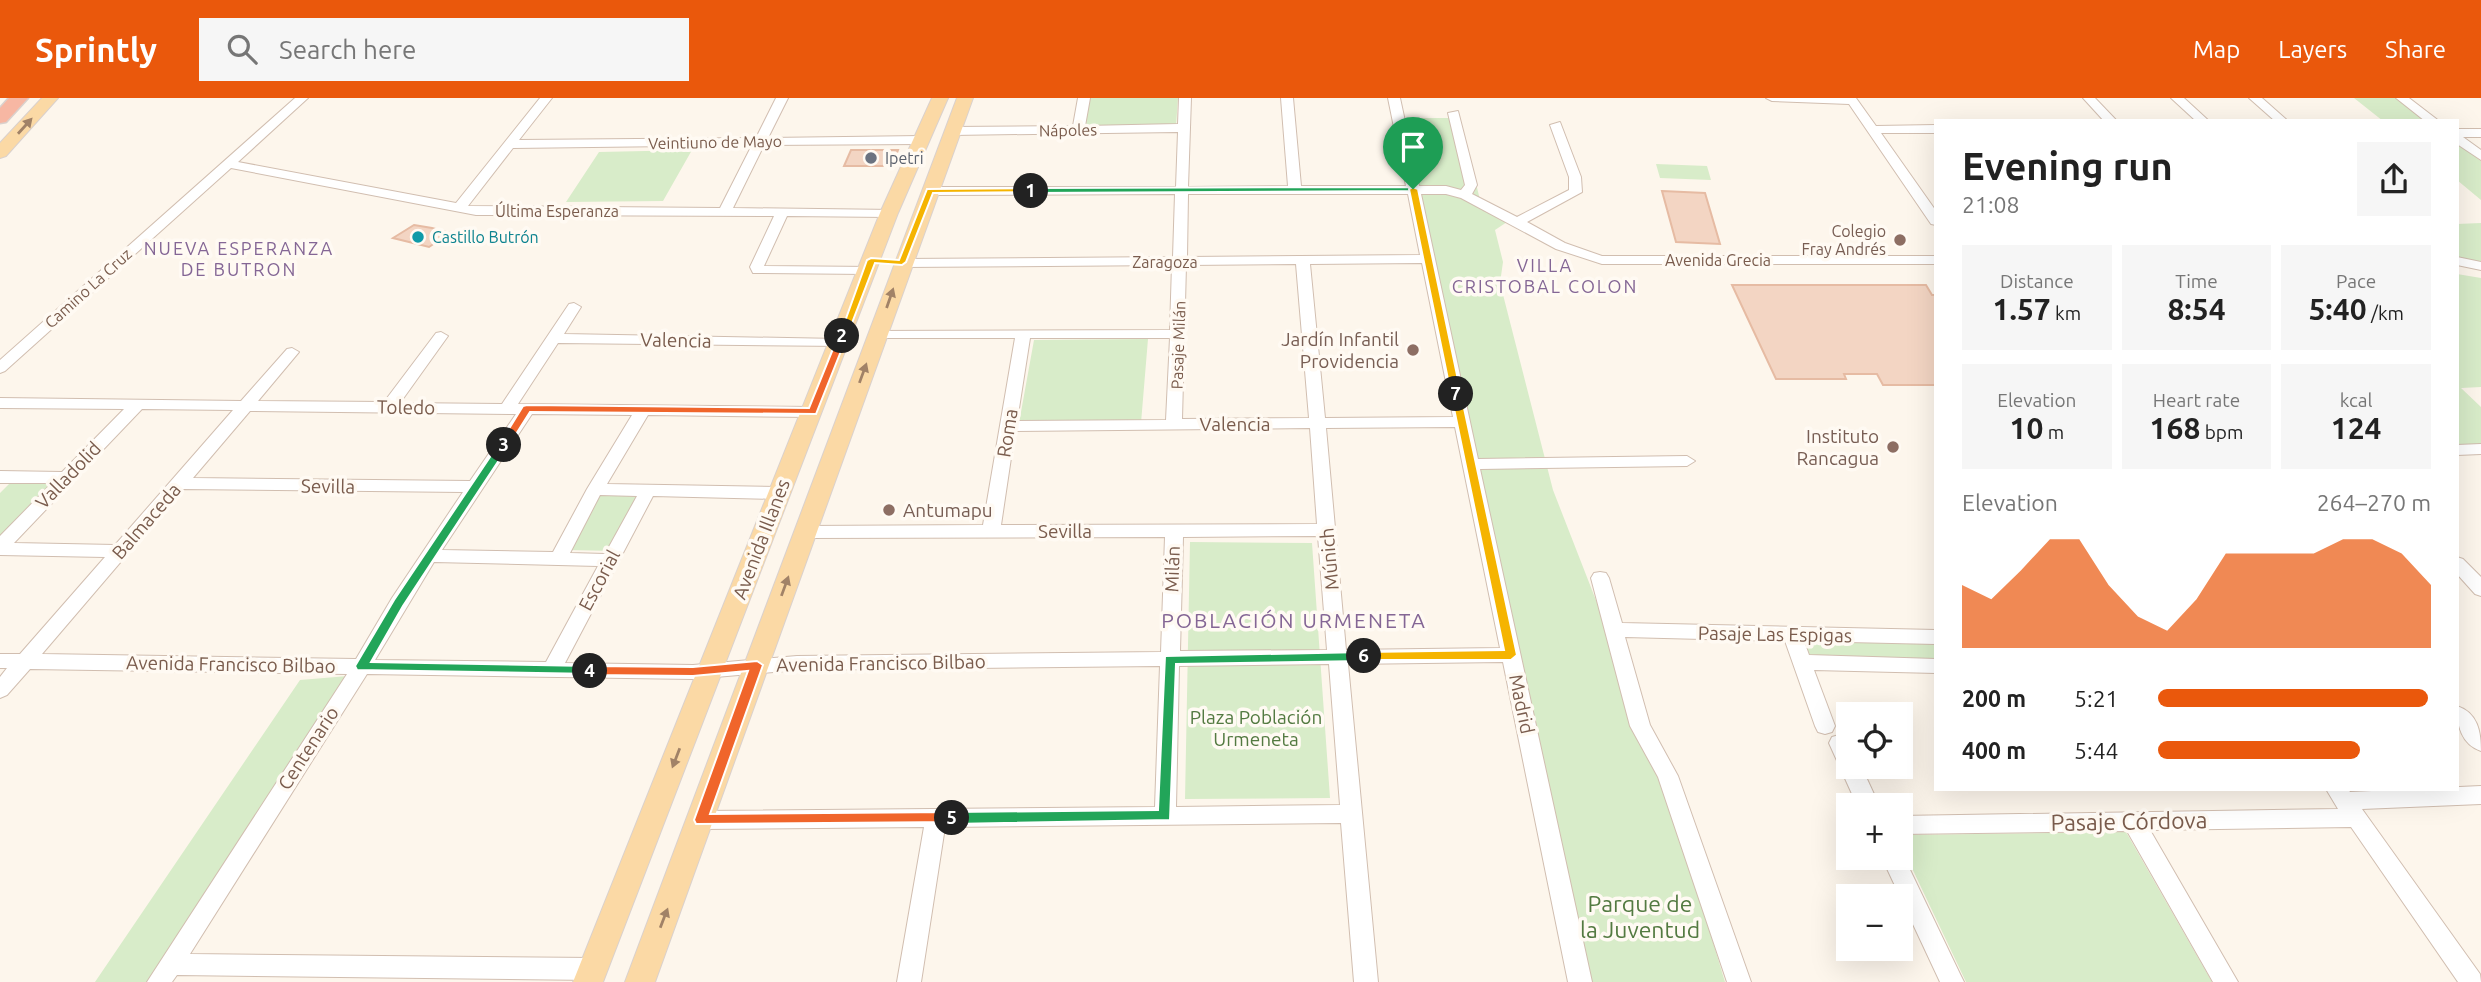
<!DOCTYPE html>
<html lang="en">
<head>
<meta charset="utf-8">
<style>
  body { margin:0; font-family:Ubuntu,sans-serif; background:#f6f6f6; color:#222; height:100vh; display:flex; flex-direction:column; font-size:26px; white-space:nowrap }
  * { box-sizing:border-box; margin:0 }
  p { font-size:23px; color:#767676 }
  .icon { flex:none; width:38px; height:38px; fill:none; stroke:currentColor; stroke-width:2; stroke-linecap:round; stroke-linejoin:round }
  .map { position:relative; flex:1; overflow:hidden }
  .details { position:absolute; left:1934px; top:21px; width:525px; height:672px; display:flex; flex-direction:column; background:#fff; border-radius:0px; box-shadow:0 7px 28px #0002 }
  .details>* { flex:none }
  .fabs { position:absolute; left:1836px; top:604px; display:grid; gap:14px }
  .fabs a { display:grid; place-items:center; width:77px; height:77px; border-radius:0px; background:#fff; box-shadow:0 7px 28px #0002; font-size:35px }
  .pin { position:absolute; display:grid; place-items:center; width:60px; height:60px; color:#fff; margin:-72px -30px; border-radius:50% 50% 50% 0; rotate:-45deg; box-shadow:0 0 7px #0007 }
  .pin .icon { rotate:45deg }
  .km { position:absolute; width:35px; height:35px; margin:-18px; border-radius:50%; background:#222; color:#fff; font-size:19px; line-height:35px; text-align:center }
  .round { display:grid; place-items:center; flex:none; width:74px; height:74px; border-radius:0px; background:#f6f6f6 }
  .summary { display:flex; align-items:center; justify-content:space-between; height:119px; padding:0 28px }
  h1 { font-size:38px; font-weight:700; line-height:52px }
  .stats { display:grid; grid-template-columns:repeat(3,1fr); gap:10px; height:119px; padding:7px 28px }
  .stats div { display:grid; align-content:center; border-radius:0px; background:#f6f6f6; text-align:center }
  .stats b { font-size:30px; font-weight:700 }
  .stats small { font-size:19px; font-weight:400 }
  .stats p { font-size:19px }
  .chart { height:196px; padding:14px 28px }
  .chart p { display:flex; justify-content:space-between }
  .chart svg { width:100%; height:126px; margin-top:7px; fill:#ea580c; opacity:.7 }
  ul { padding:0 28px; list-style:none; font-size:23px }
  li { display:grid; grid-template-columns:112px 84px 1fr; align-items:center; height:52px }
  li i { height:18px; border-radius:9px; background:#ea580c }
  header { display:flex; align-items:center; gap:42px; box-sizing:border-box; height:98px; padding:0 35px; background:#ea580c; color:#fff }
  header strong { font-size:33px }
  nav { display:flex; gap:38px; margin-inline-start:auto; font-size:24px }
  .search { width:490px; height:63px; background:#f6f6f6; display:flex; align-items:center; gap:18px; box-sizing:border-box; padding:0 24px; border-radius:0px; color:#767676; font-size:26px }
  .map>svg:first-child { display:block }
</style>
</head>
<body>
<header>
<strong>Sprintly</strong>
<div class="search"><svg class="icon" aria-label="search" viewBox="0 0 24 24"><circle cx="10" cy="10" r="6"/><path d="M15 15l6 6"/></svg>Search here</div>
<nav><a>Map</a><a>Layers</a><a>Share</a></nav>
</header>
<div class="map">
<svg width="2481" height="884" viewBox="0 0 2481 884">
  <rect width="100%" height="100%" fill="#fdf6ec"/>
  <path fill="#d8ecc9" d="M 1089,0 L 1178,0 L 1176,28 L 1085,29 Z
    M 2354,0 L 2396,0 L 2427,23 L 2383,23 Z
    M 1403,20 L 1460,20 L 1482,110 L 1507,124 L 1495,132 L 1503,164 L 1500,185 L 1553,392 L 1606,528 L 1639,646 L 1662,674 L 1725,884 L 1591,884 Z
    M 2457,45 L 2481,63 L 2481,102 L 2457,82 Z
    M 692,52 L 663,103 L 566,104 L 599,54 Z
    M 1656,66 L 1707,68 L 1711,82 L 1660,80 Z
    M 2481,125 L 2481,166 L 2457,161 L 2457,126 Z
    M 2457,176 L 2481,180 L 2481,289 L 2461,290 L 2481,309 L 2481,347 L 2457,347 Z
    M 1148,241 L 1141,325 L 1019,325 L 1034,242 Z
    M 10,385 L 59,386 L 0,443 L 0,395 Z
    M 601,388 L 648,389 L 616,453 L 567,452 Z
    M 1190,444 L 1312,445 L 1330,700 L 1185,701 Z
    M 1792,536 L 1935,539 L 1935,568 L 1802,564 Z
    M 348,578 L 151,884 L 95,884 L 300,582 Z
    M 2126,734 L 2212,884 L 1966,884 L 1901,747 L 1901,737 Z"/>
  <path fill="#f3d5c3" stroke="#e6bba3" stroke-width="2" d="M 851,52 L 898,52 L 892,68 L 844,68 Z
    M 1662,93 L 1705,95 L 1720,146 L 1676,144 Z
    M 414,127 L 432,130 L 450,135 L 429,149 L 393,140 Z
    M 1732,187 L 1926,187 L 1932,197 L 1936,197 L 1936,287 L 1883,287 L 1877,276 L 1844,276 L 1846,281 L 1776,281 Z"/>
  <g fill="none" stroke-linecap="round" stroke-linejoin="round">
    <defs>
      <path id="minor" d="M 295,0 L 308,0 L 238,64 L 456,105 L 540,0 L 552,0 L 519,42 L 756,40 L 776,0 L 788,0 L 768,40 L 921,38 L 927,42 L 921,46 L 764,47 L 733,110 L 894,112 L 896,115 L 889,119 L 787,118 L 764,168 L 872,169 L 872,175 L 867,176 L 753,175 L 750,169 L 774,118 L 476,117 L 231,70 L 5,273 L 0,275 L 0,262 ZM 752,47 L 720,110 L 468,108 L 513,50 Z
        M 1078,0 L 1090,0 L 1085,28 L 1178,26 L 1179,0 L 1191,0 L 1188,89 L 1288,88 L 1281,0 L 1293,0 L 1301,88 L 1406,88 L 1388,0 L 1400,0 L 1419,88 L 1446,88 L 1461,92 L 1465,87 L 1448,15 L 1458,13 L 1477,87 L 1472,96 L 1517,119 L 1569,92 L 1569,79 L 1550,27 L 1560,24 L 1581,79 L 1582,94 L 1527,124 L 1565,145 L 1602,158 L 1936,158 L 1936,166 L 1602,166 L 1556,151 L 1461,100 L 1446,96 L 1421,96 L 1478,361 L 1687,358 L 1695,363 L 1687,368 L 1480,371 L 1592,884 L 1568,884 L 1503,564 L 1348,566 L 1378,884 L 1354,884 L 1341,725 L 945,729 L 921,884 L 897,884 L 924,729 L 701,731 L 693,728 L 690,722 L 693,716 L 701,713 L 1155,709 L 1160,568 L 797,572 L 693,581 L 367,576 L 190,856 L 593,860 L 601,863 L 605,871 L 601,879 L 593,882 L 177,877 L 172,884 L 147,884 L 347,576 L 30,571 L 7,597 L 0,600 L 0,579 L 7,570 L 0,570 L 0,556 L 20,556 L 105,459 L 0,457 L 0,438 L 52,385 L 0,385 L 0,373 L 62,374 L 124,311 L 0,310 L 0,300 L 241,303 L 287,251 L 292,250 L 299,254 L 258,303 L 384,304 L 436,235 L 441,234 L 448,238 L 400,305 L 502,306 L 569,206 L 574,205 L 581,209 L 564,236 L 839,241 L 844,242 L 846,245 L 844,248 L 558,245 L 518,306 L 812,309 L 820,314 L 812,319 L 648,317 L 607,386 L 779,389 L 787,395 L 779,401 L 653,398 L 565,565 L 693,567 L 797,558 L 1161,554 L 1165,439 L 804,440 L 795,434 L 804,428 L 983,427 L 1015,240 L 877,240 L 870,236 L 872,233 L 1170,232 L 1172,167 L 902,169 L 895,165 L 902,161 L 1173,159 L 1175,96 L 930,97 L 924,93 L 930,89 L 1176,89 L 1178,34 L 952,37 L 946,33 L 952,29 L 1073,28 ZM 1188,96 L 1408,96 L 1420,157 L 1187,159 ZM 1422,165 L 1453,319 L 1325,320 L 1310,166 ZM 1296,166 L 1309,320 L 1182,321 L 1186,167 ZM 1030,240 L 1170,240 L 1166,322 L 1017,323 ZM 142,311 L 233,312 L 115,447 L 14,445 ZM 250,313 L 516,316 L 470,383 L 193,380 ZM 532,316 L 632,317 L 587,391 L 553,454 L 442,452 ZM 1455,329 L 1500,550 L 1346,552 L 1326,330 ZM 1310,330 L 1317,426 L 1001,427 L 1015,333 ZM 183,391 L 463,394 L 392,500 L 356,561 L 42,556 ZM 600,397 L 637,398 L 605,456 L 570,455 ZM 1318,438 L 1327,552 L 1180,553 L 1183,439 ZM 434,464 L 598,468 L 546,564 L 375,562 ZM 1329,566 L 1340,707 L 1176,709 L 1179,568 Z
        M 1766,0 L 1856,0 L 1876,28 L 1936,27 L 1936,35 L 1881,35 L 1936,113 L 1936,127 L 1931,126 L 1849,6 L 1772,3 Z
        M 2083,0 L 2095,0 L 2117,23 L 2104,23 Z
        M 2171,0 L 2184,0 L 2209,23 L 2196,23 Z
        M 2249,0 L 2262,0 L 2288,23 L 2275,23 Z
        M 2396,0 L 2409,0 L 2439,23 L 2425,23 Z
        M 2457,31 L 2481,31 L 2481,39 L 2463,39 L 2481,52 L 2481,62 L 2457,46 Z
        M 2457,159 L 2481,164 L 2481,172 L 2457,167 Z
        M 2481,346 L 2481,356 L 2457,357 L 2457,347 Z
        M 2457,459 L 2463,461 L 2481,479 L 2481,498 L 2475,496 L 2457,476 Z
        M 1600,474 L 1606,475 L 1609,480 L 1622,525 L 1936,532 L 1936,546 L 1804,543 L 1809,557 L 1936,561 L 1936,575 L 1814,572 L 1835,628 L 1832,634 L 1825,636 L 1818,634 L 1815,628 L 1785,543 L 1625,539 L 1650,627 L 1678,678 L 1751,884 L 1727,884 L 1658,679 L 1630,628 L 1591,480 L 1594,475 Z
        M 2457,608 C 2478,615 2481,634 2481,653 C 2461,646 2457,627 2457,608 Z
        M 1839,637 L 1848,643 L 1848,668 L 1861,668 L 1879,707 L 1857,707 L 1829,645 L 1832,639 Z
        M 2481,688 L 2481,706 L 2362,711 L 2480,876 L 2481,884 L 2458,884 L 2351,729 L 2150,732 L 2238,884 L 2213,884 L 2127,733 L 1900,736 L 1900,718 L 2338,711 L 2326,691 L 2348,691 L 2350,694 Z
        M 1901,753 L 1960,876 L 1964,884 L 1940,884 L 1882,760 L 1900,760 Z"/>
      <path id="major" d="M 42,0 L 58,0 L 6,58 L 0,60 L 0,45 Z
        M 932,0 L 948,0 L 898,115 L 603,884 L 573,884 L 880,115 Z
        M 957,0 L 973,0 L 655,884 L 625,884 Z"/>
      <path id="highway" d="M 9,0 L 28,0 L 6,24 L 0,25 L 0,10 Z"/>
    </defs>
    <use href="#minor" stroke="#d1beb0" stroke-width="2"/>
    <use href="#major" stroke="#dad1cd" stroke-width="2"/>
    <use href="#highway" stroke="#dad1cd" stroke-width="3"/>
    <use href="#minor" fill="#fff" fill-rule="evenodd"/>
    <use href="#major" fill="#fbd9a5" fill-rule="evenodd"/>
    <use href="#highway" fill="#f7b7a3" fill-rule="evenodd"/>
  </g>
  <defs><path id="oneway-solid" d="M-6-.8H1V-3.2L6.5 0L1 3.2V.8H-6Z" transform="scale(1.75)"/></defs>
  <g fill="#a18267">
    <use href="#oneway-solid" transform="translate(25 28) rotate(-48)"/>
    <use href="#oneway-solid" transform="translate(890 200) rotate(-71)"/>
    <use href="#oneway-solid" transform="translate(863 275) rotate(-70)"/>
    <use href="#oneway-solid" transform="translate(785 488) rotate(-70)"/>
    <use href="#oneway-solid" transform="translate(676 660) rotate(111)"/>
    <use href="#oneway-solid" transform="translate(664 820) rotate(-69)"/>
  </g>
  <path fill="#22a559" stroke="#fff" stroke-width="2" d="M 1413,89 L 1416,93 L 1031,95 L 1027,93 L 1031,90 Z"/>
  <path fill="#f5b400" stroke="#fff" stroke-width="2" d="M 1031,90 L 1034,94 L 933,95 L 906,164 L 902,167 L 875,165 L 847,238 L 839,240 L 867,162 L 871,160 L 899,162 L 927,91 Z"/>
  <path fill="#f0652b" stroke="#fff" stroke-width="2" d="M 839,236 L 847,238 L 816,316 L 530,314 L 508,349 L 499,347 L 523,308 L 527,307 L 809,310 Z"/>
  <path fill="#22a559" stroke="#fff" stroke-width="2" d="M 500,344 L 509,347 L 403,508 L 371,564 L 590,568 L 595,569 L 595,576 L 357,572 L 355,568 L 394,502 Z"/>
  <path fill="#f0652b" stroke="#fff" stroke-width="2" d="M 757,563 L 763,567 L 710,716 L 952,714 L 959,720 L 957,724 L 696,726 L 694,722 L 748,573 L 693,578 L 590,577 L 584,573 L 590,568 L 693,569 Z"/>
  <path fill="#22a559" stroke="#fff" stroke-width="2" d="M 1364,554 L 1370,558 L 1364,563 L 1176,566 L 1170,722 L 952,726 L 945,720 L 952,714 L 1158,712 L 1165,558 Z"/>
  <path fill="#f5b400" stroke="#fff" stroke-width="2" d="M 1456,293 L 1461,296 L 1517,557 L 1511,562 L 1359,562 L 1359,555 L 1364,554 L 1504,552 L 1451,296 Z"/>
  <path fill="#f5b400" stroke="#fff" stroke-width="2" d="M 1413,89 L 1418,91 L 1461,296 L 1456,299 L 1451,296 L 1409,91 Z"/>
  <circle fill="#6b7280" stroke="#fffaf3" stroke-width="2.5" cx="871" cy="60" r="7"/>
  <circle fill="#0f9aa8" stroke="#fffaf3" stroke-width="2.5" cx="418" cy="139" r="7"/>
  <g fill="#8d6e63" stroke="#fffaf3" stroke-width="2.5">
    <circle cx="1900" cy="142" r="7"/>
    <circle cx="1413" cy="252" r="7"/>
    <circle cx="1893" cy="349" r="7"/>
    <circle cx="889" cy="412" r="7"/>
  </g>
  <g text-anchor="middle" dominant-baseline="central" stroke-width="7" stroke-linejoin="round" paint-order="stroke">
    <g font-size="16" fill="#7a5c4d" stroke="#fffaf3">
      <text transform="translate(1068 32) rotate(-1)">Nápoles</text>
      <text transform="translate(715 44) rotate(-1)">Veintiuno de Mayo</text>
      <text x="557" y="113">Última Esperanza</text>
      <text x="1718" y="162">Avenida Grecia</text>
      <text x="1165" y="164">Zaragoza</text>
      <text transform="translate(88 190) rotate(-42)">Camino La Cruz</text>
      <text transform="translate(1178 247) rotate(-88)">Pasaje Milán</text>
    </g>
    <g font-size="16" fill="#5b616d" stroke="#fffaf3" text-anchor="start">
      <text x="885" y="60">Ipetri</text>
    </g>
    <g font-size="16" fill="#785e54" stroke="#fffaf3" text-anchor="end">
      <text x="1886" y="133">Colegio<tspan x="1886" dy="18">Fray Andrés</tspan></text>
    </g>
    <g font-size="16" fill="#0d838f" stroke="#fffaf3" text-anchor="start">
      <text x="432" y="139">Castillo Butrón</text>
    </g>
    <g font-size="18" letter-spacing="2" fill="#846695" stroke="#fffaf3">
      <text x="239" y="150">NUEVA ESPERANZA<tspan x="239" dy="21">DE BUTRON</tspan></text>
      <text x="1545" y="167">VILLA<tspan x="1545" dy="21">CRISTOBAL COLON</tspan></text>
    </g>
    <g font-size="19" fill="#785e54" stroke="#fffaf3" text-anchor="end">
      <text x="1399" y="241">Jardín Infantil<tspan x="1399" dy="22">Providencia</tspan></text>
      <text x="1879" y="338">Instituto<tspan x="1879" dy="22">Rancagua</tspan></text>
      <text x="903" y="412" text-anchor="start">Antumapu</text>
    </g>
    <g font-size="19" fill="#7a5c4d" stroke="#fffaf3">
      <text transform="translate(676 242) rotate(1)">Valencia</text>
      <text transform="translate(406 309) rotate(1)">Toledo</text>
      <text x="1235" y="326">Valencia</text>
      <text transform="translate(1007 335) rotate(-81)">Roma</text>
      <text transform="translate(68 377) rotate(-46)">Valladolid</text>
      <text transform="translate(328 388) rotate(1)">Sevilla</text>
      <text transform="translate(146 423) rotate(-49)">Balmaceda</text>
      <text x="1065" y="433">Sevilla</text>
      <text transform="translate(761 441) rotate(-69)">Avenida Illanes</text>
      <text transform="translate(1329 461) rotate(-95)">Múnich</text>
      <text transform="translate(1172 471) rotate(-88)">Milán</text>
      <text transform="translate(599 482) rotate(-62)">Escorial</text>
      <text transform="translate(1775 536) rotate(1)">Pasaje Las Espigas</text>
      <text transform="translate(881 565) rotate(-1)">Avenida Francisco Bilbao</text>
      <text transform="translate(231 566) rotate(1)">Avenida Francisco Bilbao</text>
      <text transform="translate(1522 606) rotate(78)">Madrid</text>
      <text transform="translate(308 650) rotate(-57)">Centenario</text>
    </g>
    <g font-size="19" fill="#537a41" stroke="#fffaf3">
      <text x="1256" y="619">Plaza Población<tspan x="1256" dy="22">Urmeneta</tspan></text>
    </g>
    <g font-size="21" letter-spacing="2" fill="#846695" stroke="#fffaf3">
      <text x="1294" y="522">POBLACIÓN URMENETA</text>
    </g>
    <g font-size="23" fill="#7a5c4d" stroke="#fffaf3">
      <text transform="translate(2129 723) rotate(-1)">Pasaje Córdova</text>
    </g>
    <g font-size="23" fill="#537a41" stroke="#fffaf3">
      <text x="1640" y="805">Parque de<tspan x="1640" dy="26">la Juventud</tspan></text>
    </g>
  </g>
</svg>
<div class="fabs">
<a><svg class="icon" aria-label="locate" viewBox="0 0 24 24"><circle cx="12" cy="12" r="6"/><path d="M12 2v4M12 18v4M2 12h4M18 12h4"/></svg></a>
<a>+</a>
<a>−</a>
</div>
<div class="pin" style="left:1413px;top:91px;background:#1e9e55"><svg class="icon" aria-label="arrive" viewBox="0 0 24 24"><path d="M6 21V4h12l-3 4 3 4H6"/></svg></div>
<b class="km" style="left:1031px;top:93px">1</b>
<b class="km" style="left:842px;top:238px">2</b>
<b class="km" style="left:504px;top:347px">3</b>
<b class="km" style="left:590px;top:573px">4</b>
<b class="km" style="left:952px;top:720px">5</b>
<b class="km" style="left:1364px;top:558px">6</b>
<b class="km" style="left:1456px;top:296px">7</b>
<section class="details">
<div class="summary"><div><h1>Evening run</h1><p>21:08</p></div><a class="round"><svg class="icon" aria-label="share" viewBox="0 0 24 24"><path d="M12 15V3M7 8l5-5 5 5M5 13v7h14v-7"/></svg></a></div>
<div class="stats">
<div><p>Distance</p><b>1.57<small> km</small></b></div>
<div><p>Time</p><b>8:54</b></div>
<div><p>Pace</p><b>5:40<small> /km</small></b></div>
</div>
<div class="stats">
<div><p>Elevation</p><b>10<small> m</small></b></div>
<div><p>Heart rate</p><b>168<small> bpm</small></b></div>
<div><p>kcal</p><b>124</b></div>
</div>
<div class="chart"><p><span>Elevation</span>264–270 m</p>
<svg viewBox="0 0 160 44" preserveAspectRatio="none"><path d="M0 44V22L10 27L20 17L30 6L40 6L50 22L60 33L70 38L80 27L90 11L100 11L110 11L120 11L130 6L140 6L150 11L160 22V44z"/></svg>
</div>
<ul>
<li><b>200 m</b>5:21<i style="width:99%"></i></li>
<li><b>400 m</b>5:44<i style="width:74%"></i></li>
</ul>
</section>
</div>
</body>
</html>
